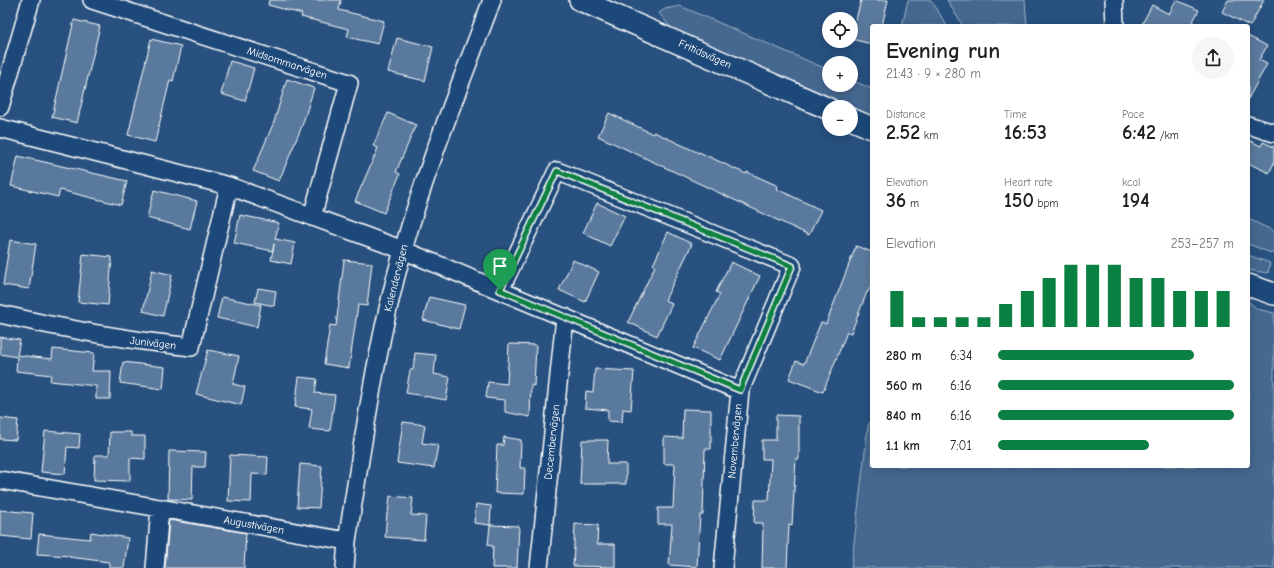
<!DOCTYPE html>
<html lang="en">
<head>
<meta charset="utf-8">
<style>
  body { margin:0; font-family:"Comic Neue",sans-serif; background:#f6f6f6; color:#202124; height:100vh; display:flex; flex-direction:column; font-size:15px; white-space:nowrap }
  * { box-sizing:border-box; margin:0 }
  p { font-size:13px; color:#757577 }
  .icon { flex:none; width:22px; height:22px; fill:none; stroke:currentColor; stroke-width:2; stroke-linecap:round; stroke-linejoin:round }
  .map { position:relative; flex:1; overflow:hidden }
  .sheet { position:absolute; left:870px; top:24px; width:380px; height:444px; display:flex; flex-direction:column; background:#fff; border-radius:4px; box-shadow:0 2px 10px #0003 }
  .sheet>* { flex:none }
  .buttons { position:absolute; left:822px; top:12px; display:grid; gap:8px }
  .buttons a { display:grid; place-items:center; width:36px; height:36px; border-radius:50%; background:#fff; box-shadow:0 2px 10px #0003; font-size:20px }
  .pin { position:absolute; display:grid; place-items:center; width:34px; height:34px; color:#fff; margin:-41px -17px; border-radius:50% 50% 50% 0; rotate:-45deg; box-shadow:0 0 4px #0007 }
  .pin .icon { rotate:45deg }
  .round { display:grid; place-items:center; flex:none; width:42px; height:42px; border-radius:21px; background:#f6f6f6 }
  .head { display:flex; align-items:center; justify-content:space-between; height:68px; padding:0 16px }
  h1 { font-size:22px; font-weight:700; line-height:30px }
  .stats { display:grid; grid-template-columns:repeat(3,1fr); gap:6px; height:68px; padding:4px 16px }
  .stats div { display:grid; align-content:center }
  .stats b { font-size:20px; font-weight:700 }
  .stats small { font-size:11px; font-weight:400 }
  .stats p { font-size:11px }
  .chart { height:112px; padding:8px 16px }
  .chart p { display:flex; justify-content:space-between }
  .chart svg { width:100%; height:72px; margin-top:4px; stroke:#0b8043; stroke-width:6 }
  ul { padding:0 16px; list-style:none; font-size:13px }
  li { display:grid; grid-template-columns:64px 48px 1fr; align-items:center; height:30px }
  li i { height:10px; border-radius:5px; background:#0b8043 }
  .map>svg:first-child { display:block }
</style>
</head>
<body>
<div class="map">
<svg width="1274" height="568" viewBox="0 0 1274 568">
  <rect width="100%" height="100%" fill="#28517f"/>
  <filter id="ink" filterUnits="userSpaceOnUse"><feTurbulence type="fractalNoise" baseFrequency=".025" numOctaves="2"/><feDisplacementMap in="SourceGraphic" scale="8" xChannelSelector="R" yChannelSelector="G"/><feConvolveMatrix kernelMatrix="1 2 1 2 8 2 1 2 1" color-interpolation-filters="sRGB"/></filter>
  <g filter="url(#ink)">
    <path fill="#446890" stroke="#a2b4c8" d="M 908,0 L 931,0 L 947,26 L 902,26 Z
      M 947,0 L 1025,0 L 1027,26 L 963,26 Z
      M 680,6 L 829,70 L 829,85 L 851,85 L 851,80 L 872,89 L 872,117 L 690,39 L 672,29 L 659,13 L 665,9 Z
      M 1248,219 L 1274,231 L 1274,254 L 1248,244 Z
      M 1248,255 L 1270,263 L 1268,273 L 1248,270 Z
      M 1248,301 L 1257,309 L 1274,313 L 1274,568 L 851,568 L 868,426 L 872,418 L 872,466 L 1248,466 Z"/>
    <path fill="#5a7a9d" stroke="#fff" d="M 269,0 L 341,0 L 339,10 L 384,21 L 378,44 L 347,37 L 349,29 L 301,17 L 302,14 L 268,5 Z
      M 861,0 L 888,0 L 882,26 L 872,26 L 872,44 L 851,39 Z
      M 1176,0 L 1199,10 L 1191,25 L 1193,26 L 1141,26 L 1152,5 L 1169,14 Z
      M 1228,0 L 1264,0 L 1250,26 L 1222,12 Z
      M 74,20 L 100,26 L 77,123 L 52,117 Z
      M 1248,36 L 1267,46 L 1259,60 L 1267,64 L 1248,99 Z
      M 397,38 L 433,47 L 425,81 L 388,72 Z
      M 151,39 L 181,46 L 173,81 L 170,80 L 155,142 L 128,135 Z
      M 230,61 L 254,68 L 245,101 L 221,94 Z
      M 287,79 L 314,88 L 302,126 L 279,181 L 253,171 L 274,122 Z
      M 388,113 L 416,125 L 396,172 L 400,174 L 384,213 L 355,201 L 378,148 L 373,146 Z
      M 609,113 L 653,134 L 654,132 L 699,153 L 699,152 L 746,174 L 747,172 L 778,186 L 777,189 L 821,210 L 809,235 L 598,136 Z
      M 1248,140 L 1261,146 L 1263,142 L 1274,147 L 1274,163 L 1269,173 L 1248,163 Z
      M 18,156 L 127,181 L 121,205 L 60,190 L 58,197 L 11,186 Z
      M 154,190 L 197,201 L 190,229 L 147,218 Z
      M 597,203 L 625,216 L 610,246 L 583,233 Z
      M 240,215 L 279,223 L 275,239 L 295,243 L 291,264 L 271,260 L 274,244 L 273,251 L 234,243 Z
      M 668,232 L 692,244 L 665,300 L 672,304 L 657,336 L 628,322 L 655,266 L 653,265 Z
      M 10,240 L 36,244 L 29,289 L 3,285 Z
      M 856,246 L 872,252 L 872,283 L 868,292 L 867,292 L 851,333 L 847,332 L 823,392 L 789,379 L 796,361 L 804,364 L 821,322 L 826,324 Z
      M 83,254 L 112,257 L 108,305 L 78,302 Z
      M 344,260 L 372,263 L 367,306 L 358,305 L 349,368 L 324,364 L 330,325 L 336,326 Z
      M 573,260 L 599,272 L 585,302 L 559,290 Z
      M 731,262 L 760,276 L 720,360 L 693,348 L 720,294 L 716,292 Z
      M 152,270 L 172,275 L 163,316 L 143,311 Z
      M 258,288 L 276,291 L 274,306 L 255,302 Z
      M 222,297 L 261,305 L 257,327 L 217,318 Z
      M 429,297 L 465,305 L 459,329 L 423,320 Z
      M 0,337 L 20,340 L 17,355 L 52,359 L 53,349 L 94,353 L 92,371 L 111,371 L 110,399 L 96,399 L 96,386 L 50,381 L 51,375 L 16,371 L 17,357 L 0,354 Z
      M 509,344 L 536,345 L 534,386 L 531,385 L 530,417 L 505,412 L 505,400 L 486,398 L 488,382 L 507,384 Z
      M 208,350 L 239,356 L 233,384 L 245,387 L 241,405 L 196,394 Z
      M 415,353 L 436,355 L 434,374 L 450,377 L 446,400 L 406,393 L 410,370 L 413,370 Z
      M 123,362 L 165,367 L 163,389 L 120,383 Z
      M 595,369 L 634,371 L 631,410 L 623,409 L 622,422 L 608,421 L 608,410 L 585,408 L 586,391 L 593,392 Z
      M 299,377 L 317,379 L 315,393 L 335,395 L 330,431 L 309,429 L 312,409 L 295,407 Z
      M 683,409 L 711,410 L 711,449 L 705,449 L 703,515 L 700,515 L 697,567 L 669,565 L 672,524 L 658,524 L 658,508 L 673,508 L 675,464 L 664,464 L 664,437 L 682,438 Z
      M 776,415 L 799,416 L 799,459 L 796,459 L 792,525 L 789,524 L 787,568 L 762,568 L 763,523 L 754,523 L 755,500 L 769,500 L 771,459 L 762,459 L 762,440 L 776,440 Z
      M 0,418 L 18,420 L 16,440 L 0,439 Z
      M 403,422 L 425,425 L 422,443 L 438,445 L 434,468 L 397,463 Z
      M 45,431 L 80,434 L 79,448 L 67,447 L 65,474 L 41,472 Z
      M 110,432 L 131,432 L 131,436 L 145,436 L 145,459 L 130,458 L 130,481 L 94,480 L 95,455 L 109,455 Z
      M 504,437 L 521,440 L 520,468 L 525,468 L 524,494 L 495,493 L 497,445 L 503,445 Z
      M 582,440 L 608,440 L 607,464 L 626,464 L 626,484 L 580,484 Z
      M 169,451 L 206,452 L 205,467 L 193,467 L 192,500 L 168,499 Z
      M 230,455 L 268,457 L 267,475 L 252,474 L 251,502 L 228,501 Z
      M 300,464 L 322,466 L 319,508 L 297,507 Z
      M 390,496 L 413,498 L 411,515 L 426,516 L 424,540 L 385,537 L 387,513 L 388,513 Z
      M 476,504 L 491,506 L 490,525 L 474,523 Z
      M 0,510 L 33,513 L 31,539 L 0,536 Z
      M 169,520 L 246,533 L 244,568 L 165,568 Z
      M 575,524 L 598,525 L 597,544 L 615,544 L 615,567 L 573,566 Z
      M 490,525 L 519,526 L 517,568 L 492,568 L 493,546 L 488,545 Z
      M 91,532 L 128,538 L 124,568 L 109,568 L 109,562 L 69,557 L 70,556 L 37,554 L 39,534 L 90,539 Z"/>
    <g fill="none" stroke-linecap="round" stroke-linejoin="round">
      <defs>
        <path id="minor" d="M 92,0 L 349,83 L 312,217
          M 1114,0 L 1115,26
          M 0,107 L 31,0
          M 1248,125 L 1274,133
          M 0,128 L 229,186 L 403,250 L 740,391 L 723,568
          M 500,290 L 557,171 L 792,266 L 740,391
          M 0,314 C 63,329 126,340 191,347 L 229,186
          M 0,480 L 347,541
          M 155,568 L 160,508
          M 345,568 L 347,541 C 363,443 376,345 403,250 C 427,165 461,83 492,0
          M 539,568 L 565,317"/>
        <path id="tertiary" d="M 580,0 L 829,109
          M 851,119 L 872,128
          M 1248,285 L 1274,294"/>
      </defs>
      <use href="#minor" stroke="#fff" stroke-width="20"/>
      <use href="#tertiary" stroke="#fff" stroke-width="24"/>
      <use href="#minor" stroke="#1f4a7a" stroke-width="17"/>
      <use href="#tertiary" stroke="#1f4a7a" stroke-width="21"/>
    </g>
  </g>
  <g fill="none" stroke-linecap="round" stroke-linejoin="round" filter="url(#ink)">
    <defs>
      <path id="route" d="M 557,171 L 792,266 L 740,390 L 500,290 Z"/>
    </defs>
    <use href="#route" stroke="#fff" stroke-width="8"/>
    <use href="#route" stroke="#0b8043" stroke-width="5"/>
  </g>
  <g text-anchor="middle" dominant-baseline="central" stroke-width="4" stroke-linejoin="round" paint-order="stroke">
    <g font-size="11" fill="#fff" stroke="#1f4a7a">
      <text transform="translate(705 54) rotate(24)">Fritidsvägen</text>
      <text transform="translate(287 63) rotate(18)">Midsommarvägen</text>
      <text transform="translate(396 278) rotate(-76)">Kalendervägen</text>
      <text transform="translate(153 343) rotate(7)">Junivägen</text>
      <text transform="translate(735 441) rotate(-85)">Novembervägen</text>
      <text transform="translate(552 442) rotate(-84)">Decembervägen</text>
      <text transform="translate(254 525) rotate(10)">Augustivägen</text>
    </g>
  </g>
</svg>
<div class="buttons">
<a><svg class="icon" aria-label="locate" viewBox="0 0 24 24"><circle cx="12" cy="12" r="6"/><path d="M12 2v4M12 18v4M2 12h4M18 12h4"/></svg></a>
<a>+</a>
<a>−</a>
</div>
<div class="pin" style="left:500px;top:290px;background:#1e9e55"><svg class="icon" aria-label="arrive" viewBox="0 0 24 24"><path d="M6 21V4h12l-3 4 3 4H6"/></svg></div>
<section class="sheet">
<div class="head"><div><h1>Evening run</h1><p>21:43 · 9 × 280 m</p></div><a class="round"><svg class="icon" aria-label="share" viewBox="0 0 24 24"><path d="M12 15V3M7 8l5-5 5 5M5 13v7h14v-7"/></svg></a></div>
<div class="stats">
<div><p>Distance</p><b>2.52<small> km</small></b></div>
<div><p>Time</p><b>16:53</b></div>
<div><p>Pace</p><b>6:42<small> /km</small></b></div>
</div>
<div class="stats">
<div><p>Elevation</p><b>36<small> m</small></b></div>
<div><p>Heart rate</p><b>150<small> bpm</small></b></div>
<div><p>kcal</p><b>194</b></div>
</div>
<div class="chart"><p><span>Elevation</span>253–257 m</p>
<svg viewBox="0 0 160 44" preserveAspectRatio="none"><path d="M5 44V22M15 44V38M25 44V38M35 44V38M45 44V38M55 44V30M65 44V22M75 44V14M85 44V6M95 44V6M105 44V6M115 44V14M125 44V14M135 44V22M145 44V22M155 44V22"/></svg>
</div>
<ul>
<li><b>280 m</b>6:34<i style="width:83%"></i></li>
<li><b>560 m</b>6:16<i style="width:100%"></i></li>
<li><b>840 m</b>6:16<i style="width:100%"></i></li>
<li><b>1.1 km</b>7:01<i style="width:64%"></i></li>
</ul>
</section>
</div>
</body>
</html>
